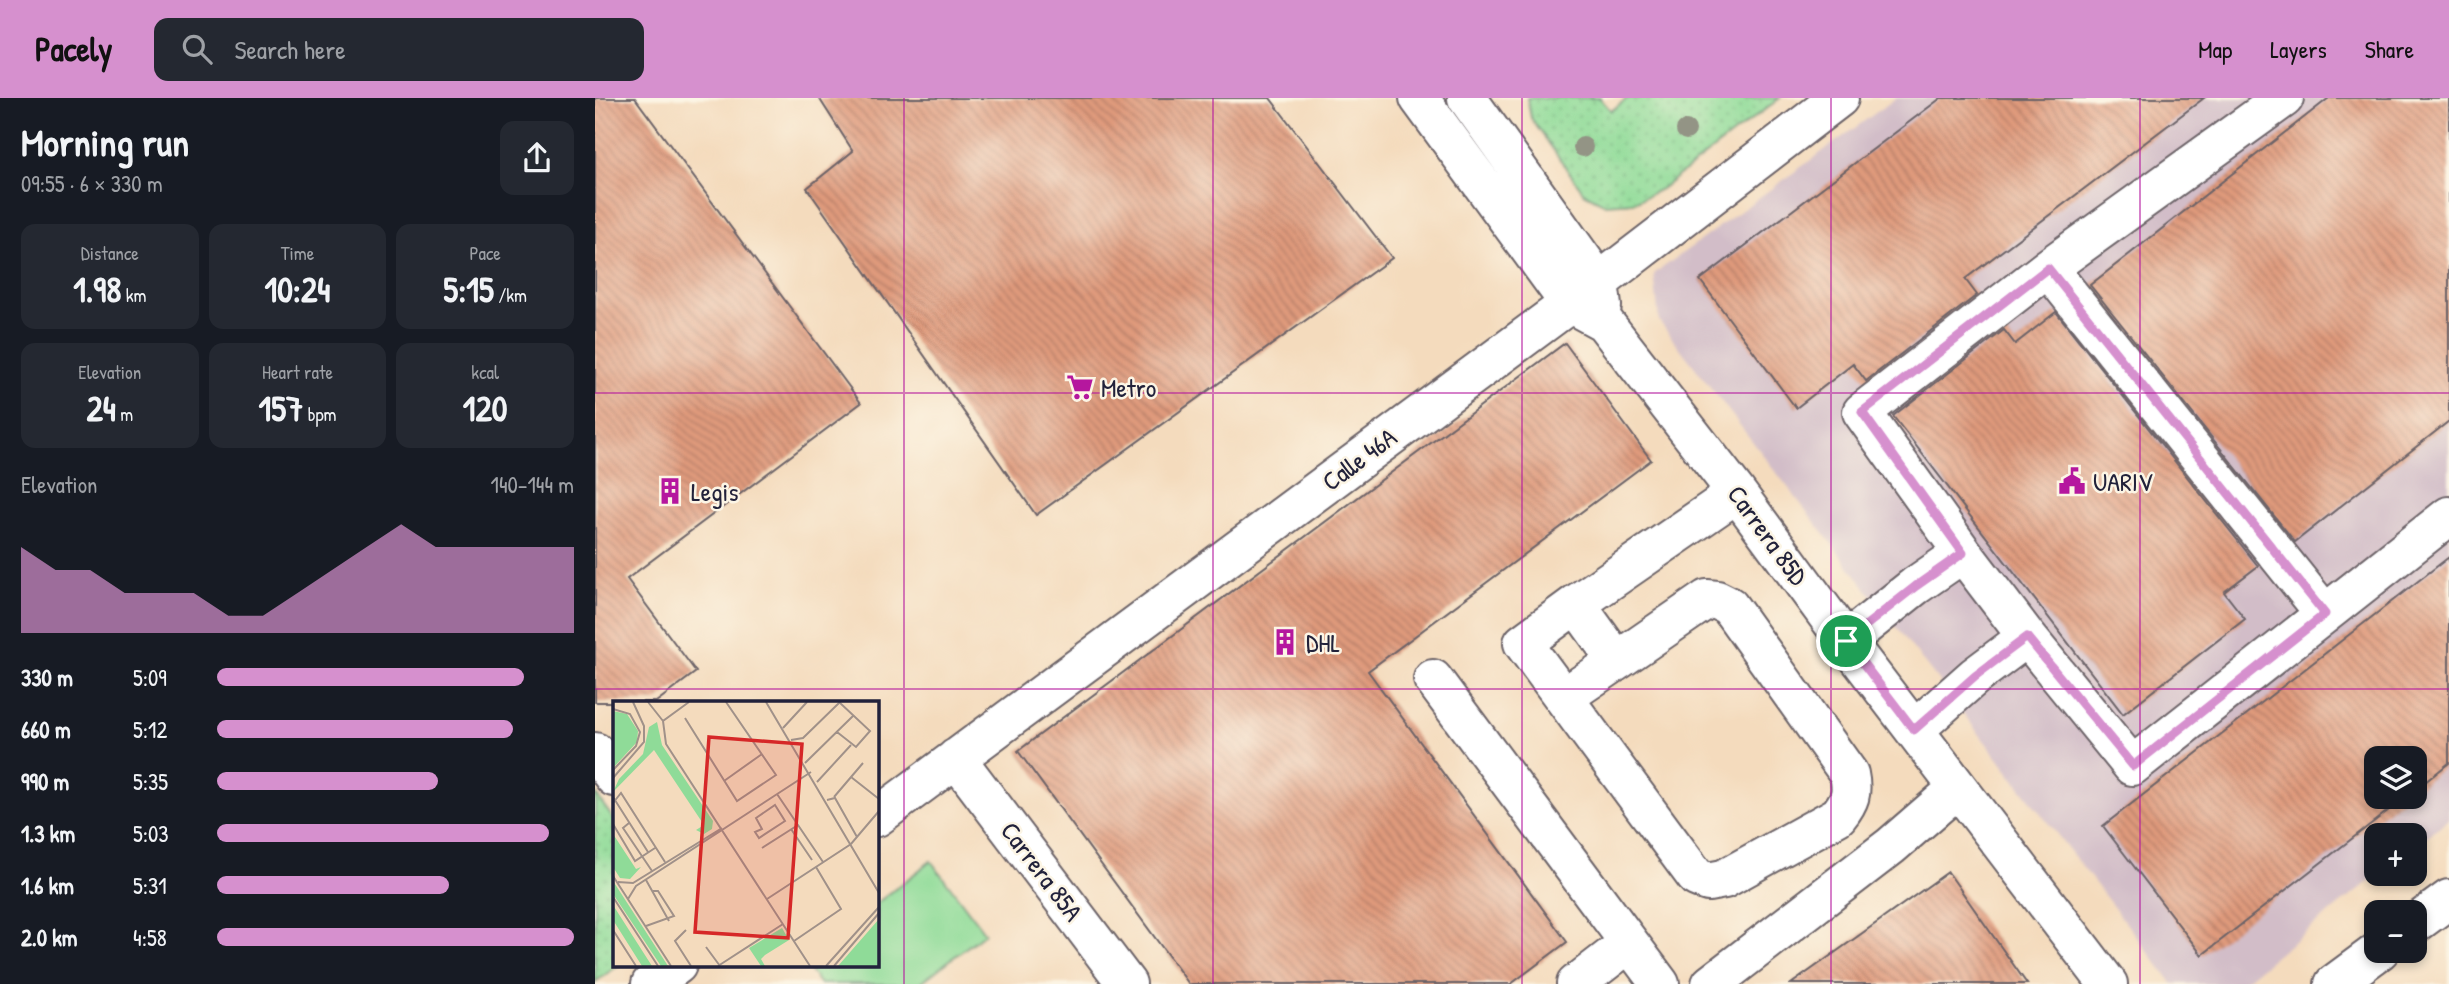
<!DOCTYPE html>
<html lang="en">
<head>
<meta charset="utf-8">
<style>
  body { margin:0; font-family:"Patrick Hand",sans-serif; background:#242831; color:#f1f3f6; height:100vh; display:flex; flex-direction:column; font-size:26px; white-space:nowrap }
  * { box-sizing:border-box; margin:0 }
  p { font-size:23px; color:#9ea1a6 }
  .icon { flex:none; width:38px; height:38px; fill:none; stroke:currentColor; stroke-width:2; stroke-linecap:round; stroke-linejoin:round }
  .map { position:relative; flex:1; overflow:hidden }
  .side { display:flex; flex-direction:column; background:#171b24; width:595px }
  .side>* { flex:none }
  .controls { position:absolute; left:1769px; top:648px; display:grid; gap:14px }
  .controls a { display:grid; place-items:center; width:63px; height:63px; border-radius:14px; background:#171b24; box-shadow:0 4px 10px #0003; font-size:35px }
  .pin { position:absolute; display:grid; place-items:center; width:60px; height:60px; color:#fff; margin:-30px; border:4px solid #fff; border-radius:50%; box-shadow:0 2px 7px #0007 }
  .round { display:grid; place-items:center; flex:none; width:74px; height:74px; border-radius:14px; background:#242831 }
  .headline { display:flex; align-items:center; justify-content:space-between; height:119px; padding:0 21px }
  h1 { font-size:38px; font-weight:800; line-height:52px }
  .metrics { display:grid; grid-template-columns:repeat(3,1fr); gap:10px; height:119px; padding:7px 21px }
  .metrics div { display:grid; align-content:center; border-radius:14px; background:#242831; text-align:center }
  .metrics b { font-size:35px; font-weight:800 }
  .metrics small { font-size:19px; font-weight:400 }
  .metrics p { font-size:19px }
  .chart { height:196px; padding:14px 21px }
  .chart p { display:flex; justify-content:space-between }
  .chart svg { width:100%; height:126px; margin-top:7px; fill:#d690ce; opacity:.7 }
  ul { padding:0 21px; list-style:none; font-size:23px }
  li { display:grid; grid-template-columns:112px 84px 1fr; align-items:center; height:52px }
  li i { height:18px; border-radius:9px; background:#d690ce }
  header { display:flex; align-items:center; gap:42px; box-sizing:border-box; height:98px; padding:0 35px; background:#d690ce; color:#111 }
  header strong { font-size:33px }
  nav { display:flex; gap:38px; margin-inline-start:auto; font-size:24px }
  .search { width:490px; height:63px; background:#242831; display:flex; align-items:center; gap:18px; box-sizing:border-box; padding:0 24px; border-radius:14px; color:#9ea1a6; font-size:26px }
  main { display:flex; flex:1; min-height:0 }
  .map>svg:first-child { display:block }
</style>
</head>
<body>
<header>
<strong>Pacely</strong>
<div class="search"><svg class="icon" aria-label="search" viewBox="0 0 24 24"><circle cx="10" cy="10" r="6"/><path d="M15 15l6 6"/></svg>Search here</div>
<nav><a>Map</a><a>Layers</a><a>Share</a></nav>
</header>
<main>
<section class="side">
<div class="headline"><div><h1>Morning run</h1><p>09:55 · 6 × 330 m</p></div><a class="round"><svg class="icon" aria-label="share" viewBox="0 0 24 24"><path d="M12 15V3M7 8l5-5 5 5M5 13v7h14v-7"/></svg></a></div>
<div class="metrics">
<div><p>Distance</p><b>1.98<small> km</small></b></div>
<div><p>Time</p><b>10:24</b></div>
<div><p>Pace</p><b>5:15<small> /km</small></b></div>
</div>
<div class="metrics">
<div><p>Elevation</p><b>24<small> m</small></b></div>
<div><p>Heart rate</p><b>157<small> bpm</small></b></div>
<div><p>kcal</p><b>120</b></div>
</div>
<div class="chart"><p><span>Elevation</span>140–144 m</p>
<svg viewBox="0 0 160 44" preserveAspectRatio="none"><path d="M0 44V14L10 22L20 22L30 30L40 30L50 30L60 38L70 38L80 30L90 22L100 14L110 6L120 14L130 14L140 14L150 14L160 14V44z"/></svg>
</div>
<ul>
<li><b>330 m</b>5:09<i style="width:86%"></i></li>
<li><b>660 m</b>5:12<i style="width:83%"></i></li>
<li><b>990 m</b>5:35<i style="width:62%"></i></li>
<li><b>1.3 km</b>5:03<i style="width:93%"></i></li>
<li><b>1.6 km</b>5:31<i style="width:65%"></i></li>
<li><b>2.0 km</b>4:58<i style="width:100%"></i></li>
</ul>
</section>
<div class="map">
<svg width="1854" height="886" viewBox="0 0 1854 886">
  <defs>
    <pattern id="grass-dots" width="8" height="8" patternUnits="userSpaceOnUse" patternTransform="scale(1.75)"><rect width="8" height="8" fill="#8fdb98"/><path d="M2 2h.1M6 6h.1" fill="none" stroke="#7bbc84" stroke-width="1.8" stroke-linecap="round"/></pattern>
    <pattern id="building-back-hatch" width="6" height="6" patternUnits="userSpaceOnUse" patternTransform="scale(1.75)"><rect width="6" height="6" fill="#df9a7c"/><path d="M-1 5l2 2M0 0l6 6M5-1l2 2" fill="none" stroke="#b47d67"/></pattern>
  </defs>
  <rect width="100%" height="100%" fill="#fcf5e5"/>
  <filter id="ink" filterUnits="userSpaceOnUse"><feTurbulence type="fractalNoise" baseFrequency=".0143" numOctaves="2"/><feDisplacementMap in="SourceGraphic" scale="14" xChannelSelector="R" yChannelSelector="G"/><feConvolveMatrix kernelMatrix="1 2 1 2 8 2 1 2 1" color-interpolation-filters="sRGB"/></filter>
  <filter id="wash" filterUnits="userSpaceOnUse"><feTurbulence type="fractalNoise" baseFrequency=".00686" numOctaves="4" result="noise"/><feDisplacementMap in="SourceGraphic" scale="28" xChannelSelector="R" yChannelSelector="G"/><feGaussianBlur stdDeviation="1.57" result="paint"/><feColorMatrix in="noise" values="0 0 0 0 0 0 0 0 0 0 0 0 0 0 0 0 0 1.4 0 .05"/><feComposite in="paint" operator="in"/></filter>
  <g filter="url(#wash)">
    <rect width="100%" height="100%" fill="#f4dbbd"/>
    <path fill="#d2bdc8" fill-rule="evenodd" d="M 1301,0 L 1854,0 L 1854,721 L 1820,748 L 1820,737 L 1782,737 L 1782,775 L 1785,775 L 1645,886 L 1578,886 L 1064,223 L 1059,176 ZM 1782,660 L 1820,660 L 1820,698 L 1782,698 Z"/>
    <path fill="url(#grass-dots)" stroke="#587e6a" stroke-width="2" d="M 932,0 L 1005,0 L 1016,13 L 1033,0 L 1185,0 L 1066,91 L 1040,104 L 1010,106 L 989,95 L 936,20 Z
      M 0,695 L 19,722 L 19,867 L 24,867 L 0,884 Z"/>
    <path fill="#8fdb98" stroke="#587e6a" stroke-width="2" d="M 336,763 L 390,835 L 324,886 L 225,886 L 210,867 L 282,867 L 282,805 Z"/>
    <g id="blocks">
      <path fill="url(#building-back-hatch)" d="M 0,0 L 40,0 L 266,305 L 32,481 L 101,574 L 61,604 L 0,604 Z
        M 224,0 L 675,0 L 797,160 L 441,417 L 212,90 L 258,53 Z
        M 1346,0 L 1609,0 L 1370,181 L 1382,197 L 1271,283 L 1258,266 L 1201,310 L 1105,182 Z
        M 1734,0 L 1854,0 L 1854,323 L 1700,444 L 1495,187 Z
        M 1461,214 L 1663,468 L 1629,494 L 1650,521 L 1528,616 L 1298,318 L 1409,232 L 1420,246 Z
        M 970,245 L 1056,362 L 773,573 L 972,844 L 916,886 L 594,886 L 423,653 Z
        M 1854,459 L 1854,665 L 1820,692 L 1820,660 L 1782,660 L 1782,698 L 1812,698 L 1607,857 L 1508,728 Z
        M 1353,774 L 1432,886 L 1196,886 Z"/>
    </g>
  </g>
  <g filter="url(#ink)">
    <use href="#blocks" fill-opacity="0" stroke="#6c6368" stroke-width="2"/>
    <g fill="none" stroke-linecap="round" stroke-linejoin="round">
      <defs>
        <path id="minor" d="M 824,0 L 974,205 L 1009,224 L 1142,395 L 1251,543 L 1513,886
          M 872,0 L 1004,184 L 1007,208
          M 1689,0 L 1453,170 L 1267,314 L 1368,455 L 1432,539 L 1537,668 L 1854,418
          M 1453,170 L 1730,516
          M 1112,501 L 1122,502 L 1134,508 L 1254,676 C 1258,695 1255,703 1243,718 L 1129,781 L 1113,784 L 1101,779 L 928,545 L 981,506 L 1022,563 Z
          M 981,506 L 1142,395
          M 1251,543 L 1320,488 L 1368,455
          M 838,581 L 1065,886
          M 969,599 L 1022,563
          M 1319,632 L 1380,578 L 1432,539
          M 0,654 L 19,679
          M 361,660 L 532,886
          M 282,719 L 1004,184 L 1244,0
          M 1820,826 L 1854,801
          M 56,886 L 82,867
          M 981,886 L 1034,845
          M 1116,886 L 1296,748 L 1363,690
          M 1739,886 L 1785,852"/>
      </defs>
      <use href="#minor" stroke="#6c6368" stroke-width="42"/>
      <use href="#minor" stroke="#fff" stroke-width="38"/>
    </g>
    <g fill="#939485">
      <circle cx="1091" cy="32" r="10"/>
      <circle cx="988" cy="49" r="10"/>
    </g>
  </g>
  <g fill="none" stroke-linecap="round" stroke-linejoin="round" filter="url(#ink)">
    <defs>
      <path id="route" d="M 1453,170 L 1730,516 L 1538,668 L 1432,539 L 1380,578 L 1319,632 L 1251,543 L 1321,488 L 1368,455 L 1267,314 Z"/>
    </defs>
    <use href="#route" stroke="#fff" stroke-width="14"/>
    <use href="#route" stroke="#d690ce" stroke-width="9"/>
  </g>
  <path fill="none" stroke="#b5179e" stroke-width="2" stroke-opacity="0.55" d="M 309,0 L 309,886M 618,0 L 618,886M 927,0 L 927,886M 1236,0 L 1236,886M 1545,0 L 1545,886M 0,295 L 1854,295M 0,591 L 1854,591"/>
  <defs>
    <symbol id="supermarket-bare" viewBox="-9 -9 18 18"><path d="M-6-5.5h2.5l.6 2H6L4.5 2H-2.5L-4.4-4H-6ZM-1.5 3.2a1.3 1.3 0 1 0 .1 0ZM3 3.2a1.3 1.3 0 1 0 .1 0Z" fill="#b5179e" stroke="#fcf5e5" stroke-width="2.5" paint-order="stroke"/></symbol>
    <symbol id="civic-bare" viewBox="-9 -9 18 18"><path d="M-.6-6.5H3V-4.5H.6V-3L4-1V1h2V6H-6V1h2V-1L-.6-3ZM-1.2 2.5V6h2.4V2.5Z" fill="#b5179e" stroke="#fcf5e5" stroke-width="2.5" paint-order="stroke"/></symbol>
    <symbol id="building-bare" viewBox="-9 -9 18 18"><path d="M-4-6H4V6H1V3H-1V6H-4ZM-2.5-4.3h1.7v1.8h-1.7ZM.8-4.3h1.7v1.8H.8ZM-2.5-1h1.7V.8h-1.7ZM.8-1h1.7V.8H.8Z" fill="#b5179e" stroke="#fcf5e5" stroke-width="2.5" paint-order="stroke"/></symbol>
  </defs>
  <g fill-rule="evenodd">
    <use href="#supermarket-bare" x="466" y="270" width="38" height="38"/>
    <use href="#civic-bare" x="1458" y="364" width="38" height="38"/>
    <use href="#building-bare" x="56" y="374" width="38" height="38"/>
    <use href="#building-bare" x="671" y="525" width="38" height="38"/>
  </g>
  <g text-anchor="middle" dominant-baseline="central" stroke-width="5" stroke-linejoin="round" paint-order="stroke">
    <g font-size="26" fill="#22223b" stroke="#fcf5e5" text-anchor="start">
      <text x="506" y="289">Metro</text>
      <text x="1498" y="383">UARIV</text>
      <text x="96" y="393">Legis</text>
      <text x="711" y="544">DHL</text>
    </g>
    <g font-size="26" fill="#22223b" stroke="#fcf5e5">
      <text transform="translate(764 361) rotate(-37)">Calle 46A</text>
      <text transform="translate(1173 437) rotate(54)">Carrera 85D</text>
      <text transform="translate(447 773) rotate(53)">Carrera 85A</text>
    </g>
  </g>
  <g transform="translate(18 603)">
    <rect width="266" height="266" fill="#f4dbbd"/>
    <path d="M 0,10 L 14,13 L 25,30 L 24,41 L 0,67 ZM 44,21 L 49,44 L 100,120 L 99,128 L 91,133 L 83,129 L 91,124 L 41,49 L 0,91 L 6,78 L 30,53 L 36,26 ZM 0,133 L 23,168 L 28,166 L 17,178 L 7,177 L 0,166 ZM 0,180 L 55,265 L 48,265 L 0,193 ZM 0,204 L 30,251 L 39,265 L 29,265 L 0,219 ZM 169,227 L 176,239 L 152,254 L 148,258 L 152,265 L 148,265 L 136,247 Z" fill="#8fdb98"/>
    <path d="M 266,218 L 266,265 L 225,265 Z" fill="#8fdb98"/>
    <path fill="none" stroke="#a09189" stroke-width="2" d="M 35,1 L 50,20M 76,1 L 50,20 L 53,43 L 197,265M 153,1 L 266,192M 0,8 L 17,13 L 27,31 L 23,45 L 0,69M 72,17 L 124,100 L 163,74 L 113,1M 170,27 L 194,1M 224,31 L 243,46 L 257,30 L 226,1M 178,39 L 190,37 L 227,1M 192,62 L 241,14M 238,76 L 266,98M 0,77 L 31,41 L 31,25 L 20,1M 111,80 L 149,53M 204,81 L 238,44M 164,93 L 210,161M 0,96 L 35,151M 221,96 L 250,62M 214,99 L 222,97 L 244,136M 0,102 L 8,92 L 52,161M 162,104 L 172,120 L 146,137 L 142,131 L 149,128 L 143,117 ZM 16,122 L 10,127 L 39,170M 0,123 L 22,160 L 42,147M 178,128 L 199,159M 149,147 L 185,124M 0,175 L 58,265M 33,179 L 56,220M 5,181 L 20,182 L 109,127M 0,196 L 45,265M 15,198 L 23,185 L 198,71M 154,198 L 238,143 L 266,110M 33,225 L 61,215 L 45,190 L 40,190M 0,229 L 23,265M 73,229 L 62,240 L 78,265M 181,240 L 228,208 L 203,166M 93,246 L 107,265M 105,265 L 170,223M 213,265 L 266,206M 221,265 L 266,212"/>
    <path fill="#d62828" fill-opacity="0.15" stroke="#d62828" stroke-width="3.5" d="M 96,36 L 189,43 L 175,237 L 82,231 Z"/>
    <rect width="266" height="266" fill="none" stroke="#22223b" stroke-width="3.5"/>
  </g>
</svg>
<div class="controls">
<a><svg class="icon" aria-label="layers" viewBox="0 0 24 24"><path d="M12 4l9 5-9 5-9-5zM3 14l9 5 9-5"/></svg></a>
<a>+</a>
<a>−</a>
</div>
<div class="pin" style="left:1251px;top:543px;background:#1e9e55"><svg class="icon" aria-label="arrive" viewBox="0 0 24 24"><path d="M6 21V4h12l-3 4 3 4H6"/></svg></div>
</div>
</main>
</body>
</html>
